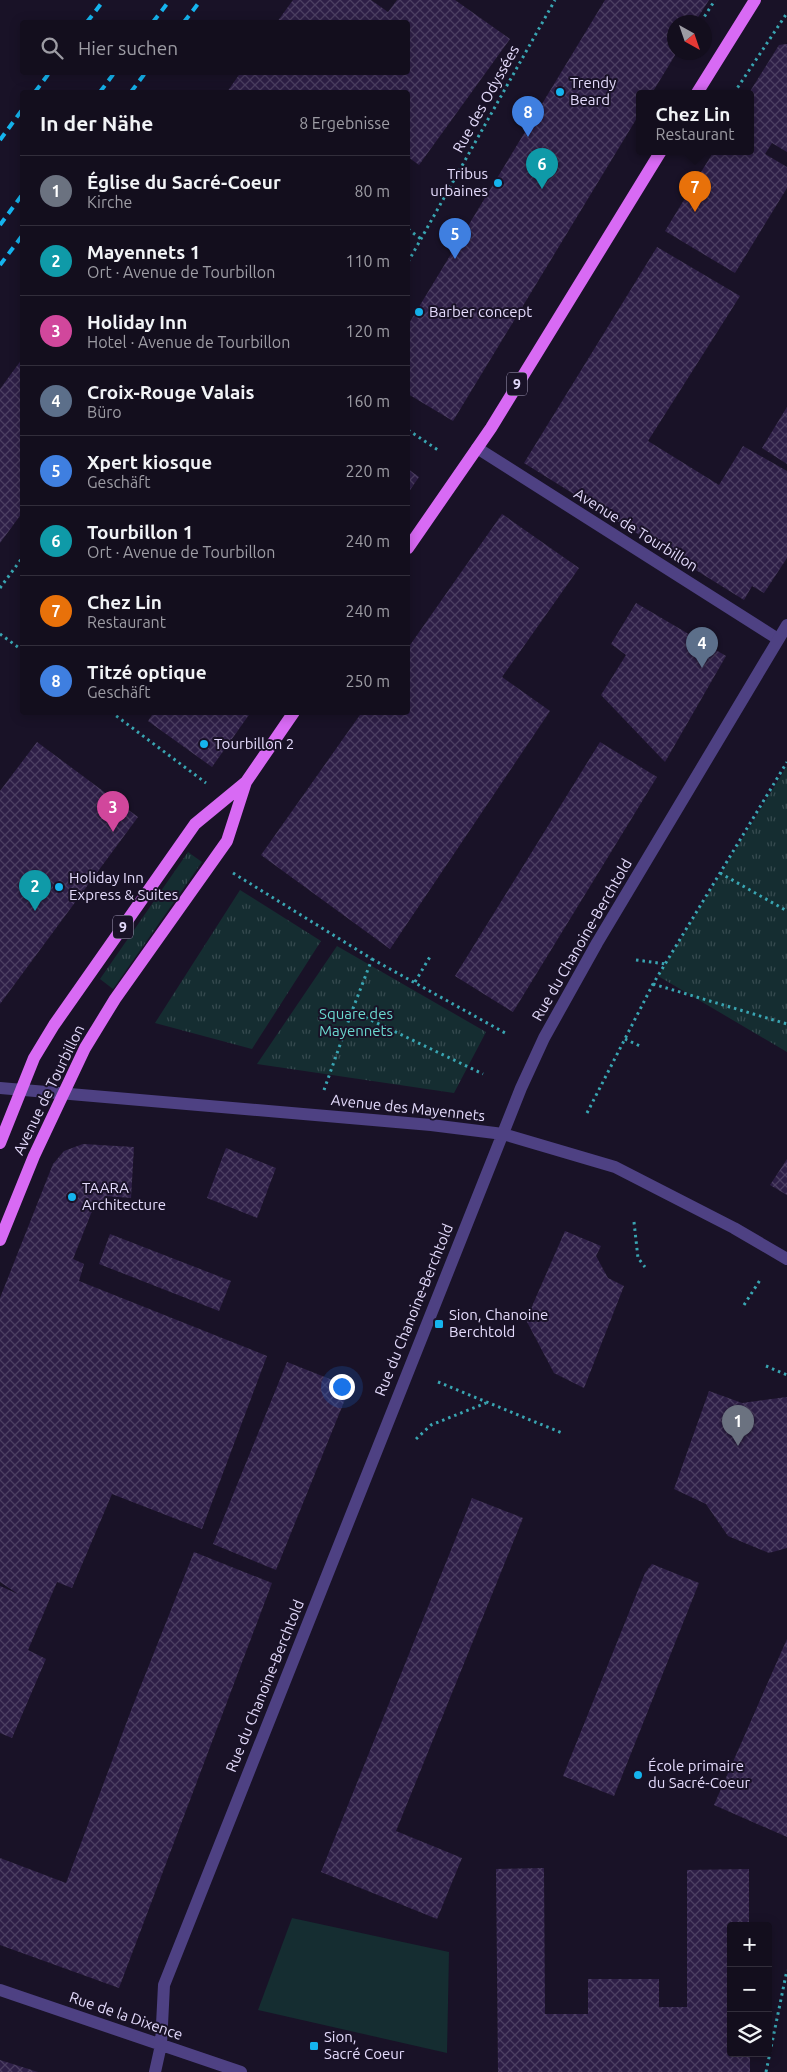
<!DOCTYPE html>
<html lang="de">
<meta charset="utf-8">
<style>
body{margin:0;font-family:Ubuntu,sans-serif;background:#201c2a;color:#f1f3f6}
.controls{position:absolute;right:15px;bottom:15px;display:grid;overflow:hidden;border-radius:5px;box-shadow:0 2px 12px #0003}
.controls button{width:45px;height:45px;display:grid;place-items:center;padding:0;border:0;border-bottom:1px solid #322e3b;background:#130e1d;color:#f1f3f6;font:25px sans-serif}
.compass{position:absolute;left:667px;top:15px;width:45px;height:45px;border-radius:50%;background:#130e1d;box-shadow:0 2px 12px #0003;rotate:140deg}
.you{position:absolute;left:341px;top:1386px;width:18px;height:18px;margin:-12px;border:4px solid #fff;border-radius:50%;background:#1a73e8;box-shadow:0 0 0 8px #1a73e833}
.badge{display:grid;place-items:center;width:32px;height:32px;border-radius:50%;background:#8c9099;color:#fff;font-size:16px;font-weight:700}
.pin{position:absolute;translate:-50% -41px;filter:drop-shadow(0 1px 2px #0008)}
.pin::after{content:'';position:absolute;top:26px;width:18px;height:15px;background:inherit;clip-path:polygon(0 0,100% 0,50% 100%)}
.popup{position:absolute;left:636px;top:90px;width:118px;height:65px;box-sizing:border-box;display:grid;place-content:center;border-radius:5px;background:#130e1d;filter:drop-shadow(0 1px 4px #0005);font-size:16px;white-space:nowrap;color:#9d9ca4}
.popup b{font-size:19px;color:#f1f3f6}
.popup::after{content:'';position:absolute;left:50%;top:100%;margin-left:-10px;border:10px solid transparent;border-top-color:#130e1d}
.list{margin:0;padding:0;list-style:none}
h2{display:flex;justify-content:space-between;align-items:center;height:65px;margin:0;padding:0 20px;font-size:21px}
h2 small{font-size:16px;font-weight:400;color:#9d9ca4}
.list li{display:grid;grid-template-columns:32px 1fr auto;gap:15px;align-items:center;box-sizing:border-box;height:70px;padding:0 20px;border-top:1px solid #322e3b}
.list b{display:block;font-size:19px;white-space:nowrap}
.list p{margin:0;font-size:16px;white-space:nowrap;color:#9d9ca4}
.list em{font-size:16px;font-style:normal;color:#9d9ca4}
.icon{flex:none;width:28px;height:28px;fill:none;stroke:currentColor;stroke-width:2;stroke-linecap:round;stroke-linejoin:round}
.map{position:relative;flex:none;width:787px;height:2072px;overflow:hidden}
.search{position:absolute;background:#130e1d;box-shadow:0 2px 12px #0003;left:20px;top:20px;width:390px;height:55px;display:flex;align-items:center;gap:12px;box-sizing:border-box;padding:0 18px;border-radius:5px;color:#9d9ca4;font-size:19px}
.panel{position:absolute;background:#130e1d;box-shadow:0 2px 12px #0003;left:20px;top:90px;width:390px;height:625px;border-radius:5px}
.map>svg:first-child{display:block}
.grass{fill:url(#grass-tufts)}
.garden{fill:#152d31}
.building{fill:url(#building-cross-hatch)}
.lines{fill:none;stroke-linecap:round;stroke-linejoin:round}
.path{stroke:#39a5b2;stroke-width:3;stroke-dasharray:2.5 4;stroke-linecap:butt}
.lane{stroke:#4e4183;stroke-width:12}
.street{stroke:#4e4183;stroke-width:12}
.primary{stroke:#d86af4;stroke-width:12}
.rail{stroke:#15b4ee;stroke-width:4;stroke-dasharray:8 6;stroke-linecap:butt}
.poi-dot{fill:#15b4ee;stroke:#191227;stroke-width:2}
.labels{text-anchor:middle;stroke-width:4;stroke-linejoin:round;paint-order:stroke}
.shield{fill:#191227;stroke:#a79fbc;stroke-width:1}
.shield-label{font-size:14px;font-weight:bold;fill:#e4dbfc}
.poi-label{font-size:15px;fill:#e4dbfc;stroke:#191227;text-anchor:start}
.street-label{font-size:15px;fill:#e4dbfc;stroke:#191227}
.park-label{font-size:15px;fill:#6bd8cf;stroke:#191227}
</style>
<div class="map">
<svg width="787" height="2072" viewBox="0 0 787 2072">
<defs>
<pattern id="grass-tufts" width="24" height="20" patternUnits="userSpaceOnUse" patternTransform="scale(1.25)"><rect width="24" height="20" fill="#152d31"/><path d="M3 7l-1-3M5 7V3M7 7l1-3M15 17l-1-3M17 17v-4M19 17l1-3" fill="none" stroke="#374b50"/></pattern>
<pattern id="building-cross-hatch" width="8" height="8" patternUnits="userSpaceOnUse" patternTransform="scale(1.25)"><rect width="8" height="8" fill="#2e1f47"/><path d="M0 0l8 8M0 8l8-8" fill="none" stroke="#4c3f62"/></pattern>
</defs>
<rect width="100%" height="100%" fill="#191227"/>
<path class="grass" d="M 787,766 L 787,1052 L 658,976 Z
M 188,852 L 202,862 L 113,989 L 100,979 Z
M 240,890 L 321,941 L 252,1049 L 155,1023 Z
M 337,946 L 486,1032 L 454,1093 L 257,1064 Z"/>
<path class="garden" d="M 292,1918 L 449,1952 L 447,2053 L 258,2010 Z"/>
<path class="building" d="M 293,0 L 371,0 L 388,12 L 397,0 L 455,0 L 510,39 L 419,165 L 408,157 L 408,92 L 227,92 L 241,72 L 408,72 L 408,22 L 277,22 Z
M 605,0 L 709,0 L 695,22 L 674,22 L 674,52 L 677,52 L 652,93 L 640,93 L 640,113 L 453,421 L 408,394 L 408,325 Z
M 787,44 L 787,152 L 772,143 L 765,154 L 787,167 L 787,188 L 735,273 L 665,231 L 714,151 L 750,151 L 749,93 L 779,45 Z
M 657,247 L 740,296 L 648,441 L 719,485 L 743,446 L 787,471 L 787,558 L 764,593 L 752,586 L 744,600 L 524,463 Z
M 22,359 L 22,513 L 0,543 L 0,389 Z
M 787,407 L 787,464 L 762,448 Z
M 408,469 L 419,477 L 408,493 Z
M 502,514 L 579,568 L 502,677 L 550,711 L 390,949 L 261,855 L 362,712 L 408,712 L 408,648 Z
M 636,603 L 726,656 L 665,762 L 601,695 L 626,655 L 611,644 Z
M 154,712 L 251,712 L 212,767 L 148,721 Z
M 37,742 L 138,817 L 0,1004 L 0,791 Z
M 600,742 L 657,777 L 513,1012 L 455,976 Z
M 83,1144 L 134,1147 L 131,1198 L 105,1196 L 102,1203 L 94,1206 L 73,1259 L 84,1264 L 79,1281 L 267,1356 L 202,1529 L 112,1494 L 72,1588 L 57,1582 L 28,1650 L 46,1659 L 12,1738 L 0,1733 L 0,1586 L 18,1594 L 0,1582 L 0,1298 L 53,1164 L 64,1151 Z
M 226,1148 L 276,1168 L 257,1218 L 207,1198 Z
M 787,1159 L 787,1195 L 770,1185 Z
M 565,1231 L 601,1246 L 596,1256 L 608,1278 L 624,1286 L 584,1388 L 554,1373 L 526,1320 Z
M 110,1234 L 231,1281 L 219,1311 L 99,1264 Z
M 287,1362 L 350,1387 L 276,1570 L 213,1544 Z
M 709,1391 L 742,1403 L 787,1397 L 787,1548 L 769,1553 L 728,1536 L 706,1504 L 674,1489 Z
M 472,1498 L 523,1518 L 396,1831 L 462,1858 L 437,1919 L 321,1872 Z
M 194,1552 L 272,1583 L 119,1988 L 0,1945 L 0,1858 L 66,1883 L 132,1708 Z
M 652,1564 L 699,1583 L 614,1796 L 563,1776 L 645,1573 Z
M 787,1639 L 787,1837 L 714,1805 Z
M 544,1868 L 545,2014 L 588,2014 L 588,1979 L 659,1979 L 659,2007 L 687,2007 L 687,1870 L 749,1869 L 749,1926 L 731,1926 L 731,2053 L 750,2053 L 750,2072 L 498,2072 L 496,1869 Z
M 0,2060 L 38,2072 L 0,2072 Z"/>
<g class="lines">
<path class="path" d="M 701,22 L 715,0
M 734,93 L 787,13
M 408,229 L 421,239
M 408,262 L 555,0
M 408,430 L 438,450
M 0,588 L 22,558
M 0,634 L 22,650
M 111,712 L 206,783
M 233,873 L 372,959 L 352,1011 L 483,1074
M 720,873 L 787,911
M 372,959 L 507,1034
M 636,960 L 666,964
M 415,982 L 431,955
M 653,984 L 787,1024
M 625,1039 L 640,1046
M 324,1090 L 352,1011
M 587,1113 L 653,984 L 787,762
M 634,1222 L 638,1258 L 645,1267
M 744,1305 L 760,1280
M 766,1366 L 787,1375
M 438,1382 L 562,1433
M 416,1439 L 431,1425 L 486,1403
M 766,2072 L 787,1970"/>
<path class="lane" d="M 477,448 L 778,639"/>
<path class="street" d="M 0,1088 L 431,1125 L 503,1134 L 615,1167 L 734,1228 L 787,1259
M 0,1990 L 241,2072
M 155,2072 L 161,2045 L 164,1985 L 521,1088 L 544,1038 L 597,943 L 787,625"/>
<path class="primary" d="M 697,93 L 755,0
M 408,548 L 491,428 L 661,151
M 0,1143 L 34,1058 L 54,1025 L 195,824 L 246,782 L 294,712
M 0,1240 L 34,1156 L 85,1048 L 115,999 L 227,841 L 246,782"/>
<path class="rail" d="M 87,22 L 104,0
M 153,22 L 170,0
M 184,22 L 201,0
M 35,92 L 50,72
M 100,92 L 115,72
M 131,92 L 146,72
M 0,140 L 22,110
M 0,225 L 22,195
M 0,265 L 22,236"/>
</g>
<g class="poi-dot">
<circle cx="560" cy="92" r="5"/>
<circle cx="498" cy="183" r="5"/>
<circle cx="419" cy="312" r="5"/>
<circle cx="204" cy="744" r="5"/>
<circle cx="59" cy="887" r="5"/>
<circle cx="72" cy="1197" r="5"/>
<rect x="434" y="1319" width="10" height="10" rx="2.5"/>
<circle cx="638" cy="1775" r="5"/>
<rect x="309" y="2041" width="10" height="10" rx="2.5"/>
</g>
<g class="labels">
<g class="shield">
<rect x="507" y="372.5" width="20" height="23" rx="4"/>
<rect x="113" y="915.5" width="20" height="23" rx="4"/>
</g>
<g class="shield-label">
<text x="517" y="389">9</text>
<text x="123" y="932">9</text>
</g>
<g class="poi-label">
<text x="570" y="88">Trendy<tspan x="570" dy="17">Beard</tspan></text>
<text x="488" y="179" text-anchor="end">Tribus<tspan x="488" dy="17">urbaines</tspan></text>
<text x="429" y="317">Barber concept</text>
<text x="214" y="749">Tourbillon 2</text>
<text x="69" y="883">Holiday Inn<tspan x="69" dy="17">Express &amp; Suites</tspan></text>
<text x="82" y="1193">TAARA<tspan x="82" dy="17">Architecture</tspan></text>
<text x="449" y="1320">Sion, Chanoine<tspan x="449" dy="17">Berchtold</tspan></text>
<text x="648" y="1771">École primaire<tspan x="648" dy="17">du Sacré-Coeur</tspan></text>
<text x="324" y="2042">Sion,<tspan x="324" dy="17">Sacré Coeur</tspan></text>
</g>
<g class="street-label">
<text transform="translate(486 99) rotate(-61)" y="5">Rue des Odyssées</text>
<text transform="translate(636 530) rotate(32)" y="5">Avenue de Tourbillon</text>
<text transform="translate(582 940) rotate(-60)" y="5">Rue du Chanoine-Berchtold</text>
<text transform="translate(49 1090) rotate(-64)" y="5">Avenue de Tourbillon</text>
<text transform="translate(408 1108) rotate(6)" y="5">Avenue des Mayennets</text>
<text transform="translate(414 1310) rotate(-68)" y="5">Rue du Chanoine-Berchtold</text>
<text transform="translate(265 1686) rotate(-68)" y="5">Rue du Chanoine-Berchtold</text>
<text transform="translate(126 2016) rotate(19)" y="5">Rue de la Dixence</text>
</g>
<g class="park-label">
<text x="356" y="1019">Square des<tspan x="356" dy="17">Mayennets</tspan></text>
</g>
</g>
</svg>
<div class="controls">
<button>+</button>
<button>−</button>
<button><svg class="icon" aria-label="layers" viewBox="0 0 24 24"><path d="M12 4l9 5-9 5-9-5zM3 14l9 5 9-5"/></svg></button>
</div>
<svg class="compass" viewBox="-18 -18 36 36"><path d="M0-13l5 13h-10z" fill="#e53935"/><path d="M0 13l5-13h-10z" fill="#9d9ca4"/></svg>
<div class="you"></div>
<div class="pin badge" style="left:738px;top:1446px;background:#6b7280">1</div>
<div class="pin badge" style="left:35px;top:911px;background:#0f9aa8">2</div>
<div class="pin badge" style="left:113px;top:832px;background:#d1479c">3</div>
<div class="pin badge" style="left:702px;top:668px;background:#5c6f8a">4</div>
<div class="pin badge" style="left:455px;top:259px;background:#3f7fe0">5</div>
<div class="pin badge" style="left:542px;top:189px;background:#0f9aa8">6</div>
<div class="pin badge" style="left:695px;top:212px;background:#e8710a">7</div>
<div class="popup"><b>Chez Lin</b>Restaurant</div>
<div class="pin badge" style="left:528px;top:137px;background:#3f7fe0">8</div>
<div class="search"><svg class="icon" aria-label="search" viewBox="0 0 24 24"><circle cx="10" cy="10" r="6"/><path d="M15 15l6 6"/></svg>Hier suchen</div>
<section class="panel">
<h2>In der Nähe<small>8 Ergebnisse</small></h2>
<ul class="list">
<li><span class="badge" style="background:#6b7280">1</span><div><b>Église du Sacré-Coeur</b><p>Kirche</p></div><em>80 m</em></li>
<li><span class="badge" style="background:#0f9aa8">2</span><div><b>Mayennets 1</b><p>Ort · Avenue de Tourbillon</p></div><em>110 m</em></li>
<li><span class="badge" style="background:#d1479c">3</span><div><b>Holiday Inn</b><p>Hotel · Avenue de Tourbillon</p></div><em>120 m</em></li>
<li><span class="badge" style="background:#5c6f8a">4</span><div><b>Croix-Rouge Valais</b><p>Büro</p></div><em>160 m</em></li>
<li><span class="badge" style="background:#3f7fe0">5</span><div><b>Xpert kiosque</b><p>Geschäft</p></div><em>220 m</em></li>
<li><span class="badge" style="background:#0f9aa8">6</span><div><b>Tourbillon 1</b><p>Ort · Avenue de Tourbillon</p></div><em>240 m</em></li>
<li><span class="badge" style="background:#e8710a">7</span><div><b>Chez Lin</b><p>Restaurant</p></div><em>240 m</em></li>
<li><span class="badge" style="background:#3f7fe0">8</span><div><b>Titzé optique</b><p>Geschäft</p></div><em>250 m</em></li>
</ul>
</section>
</div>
